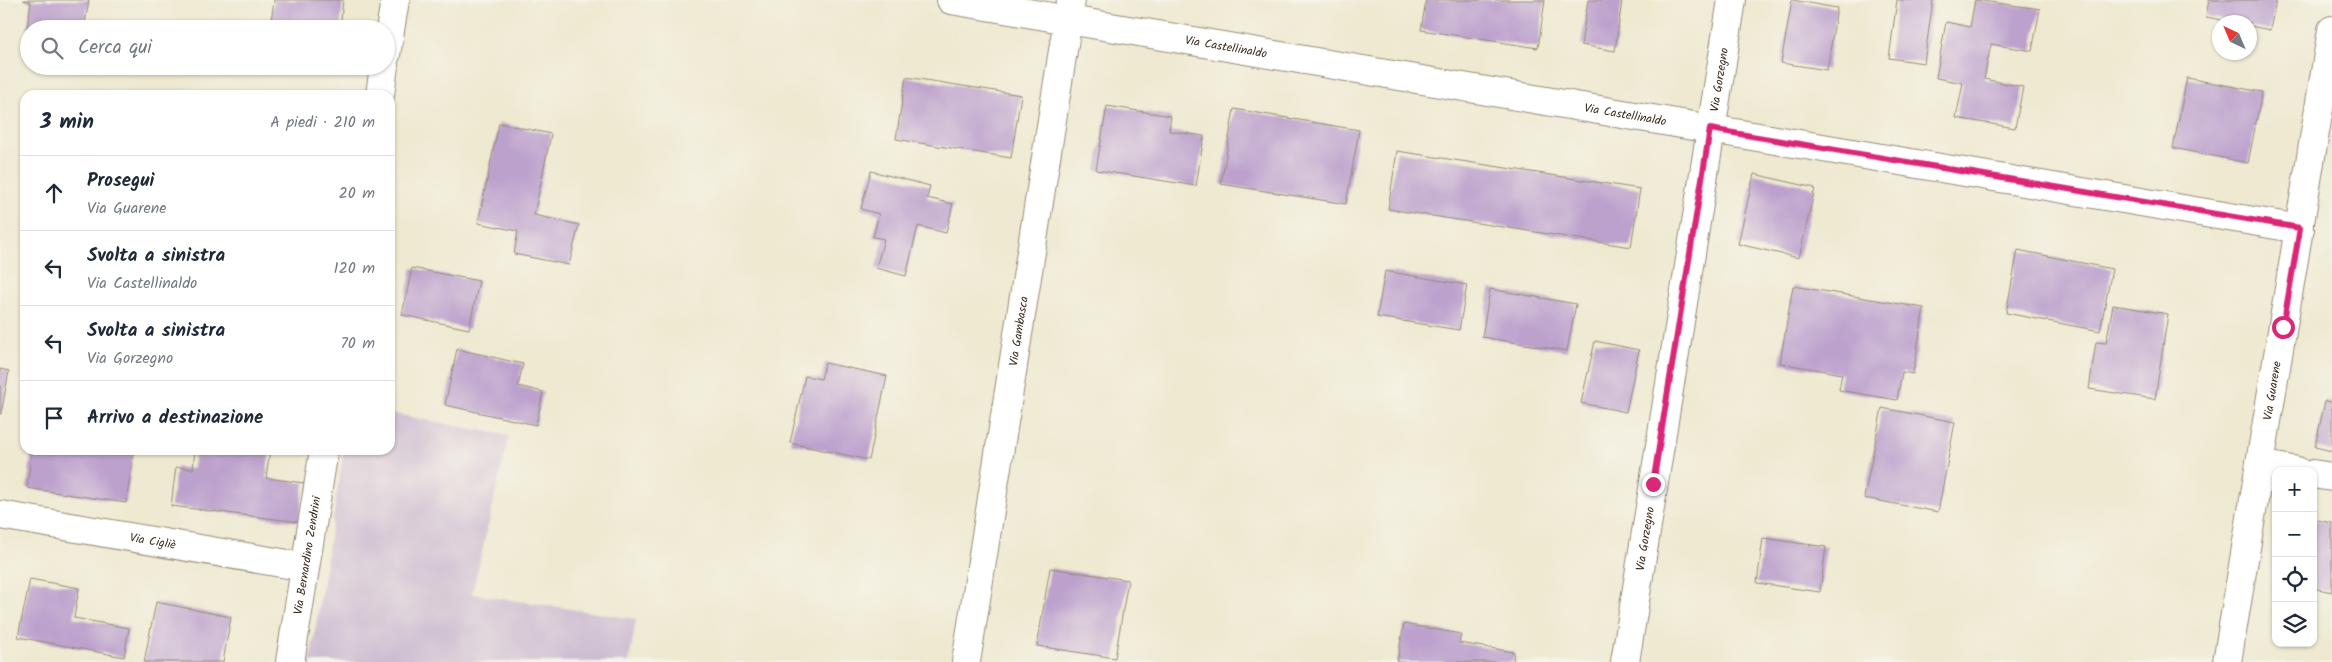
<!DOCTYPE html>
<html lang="it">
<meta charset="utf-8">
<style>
body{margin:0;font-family:Kalam,sans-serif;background:#f6f6f7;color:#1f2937}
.controls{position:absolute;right:15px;bottom:15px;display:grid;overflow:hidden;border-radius:10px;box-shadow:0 1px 4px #0004}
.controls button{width:45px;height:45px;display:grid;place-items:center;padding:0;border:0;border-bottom:1px solid #e0e1e3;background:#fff;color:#1f2937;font:25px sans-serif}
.compass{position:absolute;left:2212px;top:15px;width:45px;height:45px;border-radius:50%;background:#fff;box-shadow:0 1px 4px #0004;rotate:316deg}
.stop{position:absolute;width:15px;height:15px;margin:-11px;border:4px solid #db2777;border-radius:50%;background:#fff}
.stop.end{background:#db2777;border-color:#fff;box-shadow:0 1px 5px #0008}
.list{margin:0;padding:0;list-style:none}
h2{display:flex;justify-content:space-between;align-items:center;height:65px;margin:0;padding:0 20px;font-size:21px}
h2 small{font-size:16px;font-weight:400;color:#747a83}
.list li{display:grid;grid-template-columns:32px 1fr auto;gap:15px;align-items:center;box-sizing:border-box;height:75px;padding:0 20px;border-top:1px solid #e0e1e3}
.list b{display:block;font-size:19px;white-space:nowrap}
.list p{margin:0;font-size:16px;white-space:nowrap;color:#747a83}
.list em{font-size:16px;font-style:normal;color:#747a83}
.icon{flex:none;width:28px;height:28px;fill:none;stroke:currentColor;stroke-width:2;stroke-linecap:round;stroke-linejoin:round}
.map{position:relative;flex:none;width:2332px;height:662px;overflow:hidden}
.search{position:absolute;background:#fff;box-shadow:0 1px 4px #0004;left:20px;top:20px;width:375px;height:55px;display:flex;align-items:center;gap:12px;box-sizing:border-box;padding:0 18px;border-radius:28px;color:#747a83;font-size:19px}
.panel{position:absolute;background:#fff;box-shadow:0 1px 4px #0004;left:20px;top:90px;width:375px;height:365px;border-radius:15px}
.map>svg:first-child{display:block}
.industrial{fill:#cebed2}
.building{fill:#bca1cd}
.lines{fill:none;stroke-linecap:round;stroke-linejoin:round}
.street-casing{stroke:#948a77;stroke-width:30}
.street{stroke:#fff;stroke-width:28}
.route{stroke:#db2777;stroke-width:6}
.labels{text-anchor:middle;stroke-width:5;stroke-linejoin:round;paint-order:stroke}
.street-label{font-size:12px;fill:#3b2a1e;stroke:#f7f3e8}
</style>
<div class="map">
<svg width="2332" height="662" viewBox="0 0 2332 662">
<rect width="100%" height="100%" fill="#f7f3e8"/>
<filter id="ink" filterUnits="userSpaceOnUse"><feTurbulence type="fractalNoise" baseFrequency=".02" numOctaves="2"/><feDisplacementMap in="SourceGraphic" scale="10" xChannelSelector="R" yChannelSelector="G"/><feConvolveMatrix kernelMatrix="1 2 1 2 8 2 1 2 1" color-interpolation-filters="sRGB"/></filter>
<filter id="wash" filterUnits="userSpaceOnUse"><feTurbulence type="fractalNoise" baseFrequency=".0096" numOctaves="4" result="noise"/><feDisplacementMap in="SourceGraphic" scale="20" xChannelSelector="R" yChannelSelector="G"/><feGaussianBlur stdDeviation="1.12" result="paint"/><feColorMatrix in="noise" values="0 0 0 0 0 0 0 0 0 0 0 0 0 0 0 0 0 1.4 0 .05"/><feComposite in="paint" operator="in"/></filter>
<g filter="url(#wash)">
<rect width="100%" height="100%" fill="#eee9d0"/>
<path class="industrial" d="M 390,413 L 509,436 L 472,594 L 636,619 L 629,662 L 310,662 L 344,450 L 390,450 Z"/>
<g id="blocks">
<path class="building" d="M 23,0 L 89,0 L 84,29 L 27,29 L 31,2 Z
M 274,0 L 343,0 L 340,29 L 270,29 Z
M 1426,0 L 1545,0 L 1538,48 L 1421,30 Z
M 1588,0 L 1622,0 L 1615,51 L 1581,45 Z
M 1792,0 L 1837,8 L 1827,70 L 1781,63 Z
M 1897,0 L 1933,0 L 1924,63 L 1889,58 Z
M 1975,0 L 2040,9 L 2032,51 L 1991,44 L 1984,79 L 2023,87 L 2015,128 L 1956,118 L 1963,83 L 1936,78 L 1946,22 L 1970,27 Z
M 2209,0 L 2276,0 L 2270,30 L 2250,26 L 2250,22 L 2233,22 L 2206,17 Z
M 906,77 L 1021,95 L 1011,158 L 896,139 Z
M 2187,78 L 2262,92 L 2248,163 L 2173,148 Z
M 1107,106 L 1171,116 L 1169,131 L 1204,136 L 1196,186 L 1096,170 Z
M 1234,109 L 1359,130 L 1346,204 L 1221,184 Z
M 499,123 L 551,134 L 534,215 L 579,225 L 569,265 L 514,254 L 518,231 L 478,223 Z
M 1397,151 L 1640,189 L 1631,247 L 1388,209 Z
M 871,171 L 930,186 L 927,198 L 953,204 L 946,233 L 918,226 L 906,276 L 876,268 L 884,239 L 873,237 L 879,214 L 861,209 Z
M 1754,174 L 1815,188 L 1799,258 L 1738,244 Z
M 2018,250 L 2112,269 L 2100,331 L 2006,313 Z
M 412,268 L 479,281 L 469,329 L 402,315 Z
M 1385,271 L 1467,285 L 1459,330 L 1377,317 Z
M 1793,286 L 1924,308 L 1913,374 L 1902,372 L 1897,400 L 1839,390 L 1842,374 L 1780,363 Z
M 1490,289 L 1576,304 L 1567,351 L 1482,337 Z
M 2113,305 L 2168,314 L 2155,399 L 2089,389 L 2096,342 L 2106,343 Z
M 1595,341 L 1639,350 L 1626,412 L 1581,403 Z
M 457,349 L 523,364 L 518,386 L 543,392 L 536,425 L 445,405 Z
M 825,363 L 887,376 L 869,460 L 790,443 L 805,376 L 821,379 Z
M 0,369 L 9,371 L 1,414 L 0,414 Z
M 2325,401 L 2332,402 L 2332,451 L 2315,447 Z
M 1882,408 L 1955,422 L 1938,512 L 1864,498 Z
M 32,450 L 134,450 L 126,503 L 27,488 Z
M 195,450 L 270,450 L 266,478 L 304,483 L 299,522 L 171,506 L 176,467 L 193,469 Z
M 2313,519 L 2332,523 L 2332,592 L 2313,588 Z
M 1763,538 L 1826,547 L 1820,592 L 1757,583 Z
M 1050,568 L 1128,580 L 1115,658 L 1037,646 Z
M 30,579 L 79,588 L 74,618 L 129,628 L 124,657 L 18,637 Z
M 156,602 L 231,617 L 223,662 L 144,662 Z
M 1404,624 L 1461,634 L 1459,643 L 1514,652 L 1513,662 L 1397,662 Z"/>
</g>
</g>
<g filter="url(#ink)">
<use href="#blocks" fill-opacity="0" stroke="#948a77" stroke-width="1"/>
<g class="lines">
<g class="street-casing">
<g id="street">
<path id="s1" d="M 951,0 L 2300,229"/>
<path d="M 386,55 L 395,0"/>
<path d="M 380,95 L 384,66"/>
<path d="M 2260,464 L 2297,471"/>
<path d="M 2313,474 L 2332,477"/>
<path id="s2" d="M 0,515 L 305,567"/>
<path id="s3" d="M 290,662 L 324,450"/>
<path id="s4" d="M 966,662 L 1071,0"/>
<path id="s5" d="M 1625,662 L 1732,0"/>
<path id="s6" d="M 2227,662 L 2332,30"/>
</g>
</g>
<use href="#street" class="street"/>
</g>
</g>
<g class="lines" filter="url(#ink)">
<path class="route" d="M 1653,484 L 1710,129 L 2300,228 L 2283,327"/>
</g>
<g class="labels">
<g class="street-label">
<text dy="4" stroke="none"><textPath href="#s1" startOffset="279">Via Castellinaldo</textPath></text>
<text dy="4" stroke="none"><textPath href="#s5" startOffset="590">Via Gorzegno</textPath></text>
<text dy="4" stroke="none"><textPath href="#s1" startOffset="684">Via Castellinaldo</textPath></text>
<text dy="4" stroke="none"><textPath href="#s4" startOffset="335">Via Gambasca</textPath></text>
<text dy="4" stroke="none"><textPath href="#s6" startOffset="275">Via Guarene</textPath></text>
<text dy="4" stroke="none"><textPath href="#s5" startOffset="125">Via Gorzegno</textPath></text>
<text dy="4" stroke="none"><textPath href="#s2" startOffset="155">Via Cigliè</textPath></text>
<text dy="4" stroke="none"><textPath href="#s3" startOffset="108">Via Bernardino Zendrini</textPath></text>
</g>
</g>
</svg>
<div class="controls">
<button>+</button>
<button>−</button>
<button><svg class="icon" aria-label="locate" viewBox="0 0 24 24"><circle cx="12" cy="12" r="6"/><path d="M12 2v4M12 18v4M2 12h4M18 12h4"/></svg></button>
<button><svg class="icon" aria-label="layers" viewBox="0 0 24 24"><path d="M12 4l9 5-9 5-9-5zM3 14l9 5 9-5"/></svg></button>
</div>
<svg class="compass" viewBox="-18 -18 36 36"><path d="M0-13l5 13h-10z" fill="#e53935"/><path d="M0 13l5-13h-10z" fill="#747a83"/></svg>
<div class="stop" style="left:2283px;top:327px"></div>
<div class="stop end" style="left:1653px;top:484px"></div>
<div class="search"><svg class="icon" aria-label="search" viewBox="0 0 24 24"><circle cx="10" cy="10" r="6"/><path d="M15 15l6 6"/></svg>Cerca qui</div>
<section class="panel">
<h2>3 min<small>A piedi · 210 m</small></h2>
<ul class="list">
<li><svg class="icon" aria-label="ahead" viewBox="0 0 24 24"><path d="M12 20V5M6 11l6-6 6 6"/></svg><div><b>Prosegui</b><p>Via Guarene</p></div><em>20 m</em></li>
<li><svg class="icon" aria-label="left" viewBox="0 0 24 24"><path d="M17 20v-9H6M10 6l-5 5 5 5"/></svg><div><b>Svolta a sinistra</b><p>Via Castellinaldo</p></div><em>120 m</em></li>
<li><svg class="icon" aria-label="left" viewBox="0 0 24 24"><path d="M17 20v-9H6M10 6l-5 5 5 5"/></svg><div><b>Svolta a sinistra</b><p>Via Gorzegno</p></div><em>70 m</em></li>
<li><svg class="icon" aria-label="arrive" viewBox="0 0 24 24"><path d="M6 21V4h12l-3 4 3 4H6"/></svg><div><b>Arrivo a destinazione</b></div></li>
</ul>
</section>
</div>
